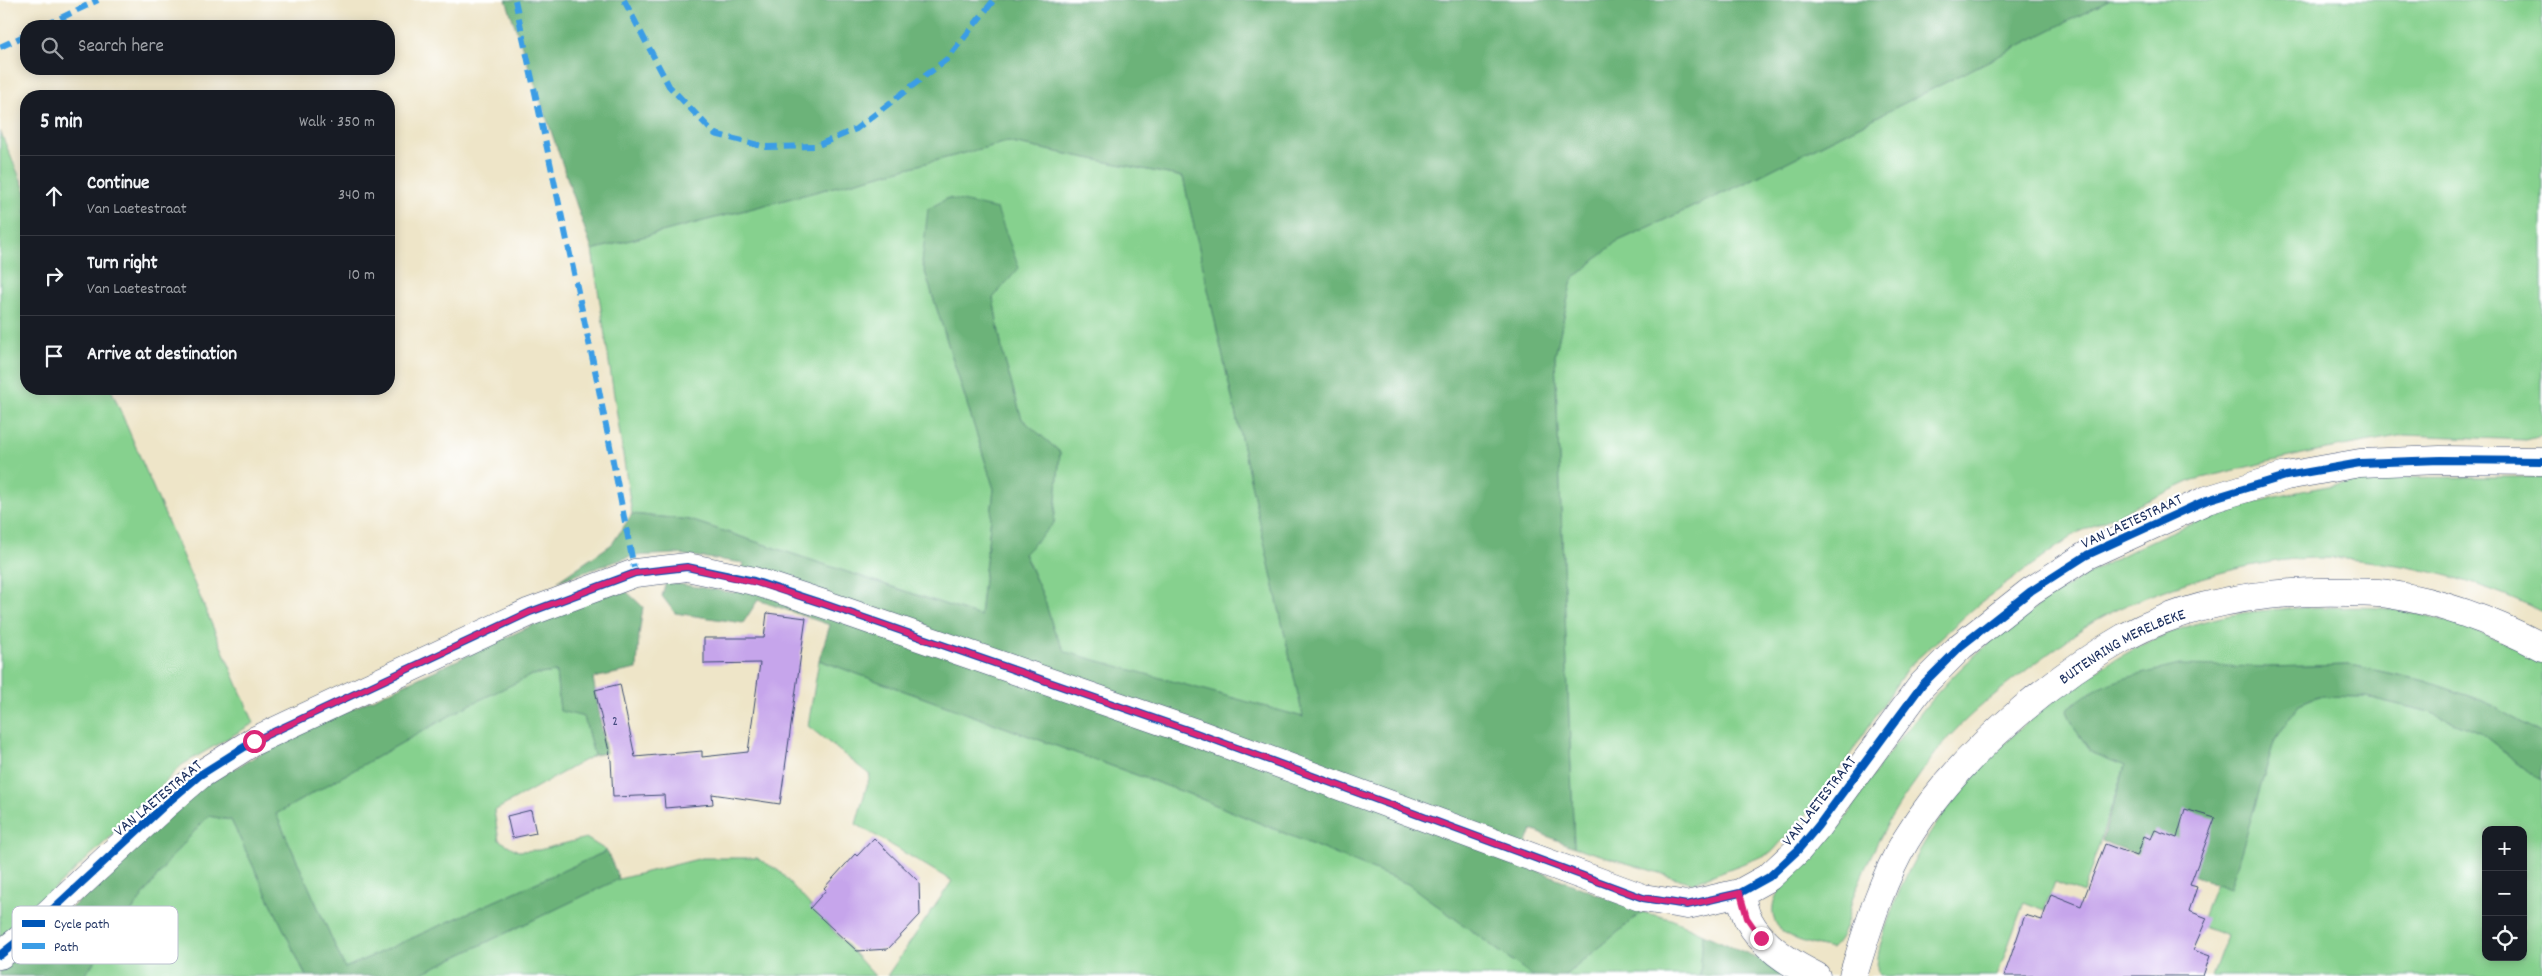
<!DOCTYPE html>
<meta charset="utf-8">
<style>
body{margin:0;font-family:Dekko,sans-serif;background:#242831;color:#f1f3f6}
.controls{position:absolute;right:15px;bottom:15px;display:grid;overflow:hidden;border-radius:10px;box-shadow:0 2px 12px #0003}
.controls button{width:45px;height:45px;display:grid;place-items:center;padding:0;border:0;border-bottom:1px solid #363941;background:#171b24;color:#f1f3f6;font:25px sans-serif}
.stop{position:absolute;width:15px;height:15px;margin:-11px;border:4px solid #db2777;border-radius:50%;background:#fff}
.stop.end{background:#db2777;border-color:#fff;box-shadow:0 1px 5px #0008}
.list{margin:0;padding:0;list-style:none}
h2{display:flex;justify-content:space-between;align-items:center;height:65px;margin:0;padding:0 20px;font-size:21px}
h2 small{font-size:16px;font-weight:400;color:#9ea1a6}
.list li{display:grid;grid-template-columns:32px 1fr auto;gap:15px;align-items:center;box-sizing:border-box;height:80px;padding:0 20px;border-top:1px solid #363941}
.list b{display:block;font-size:19px;white-space:nowrap}
.list p{margin:0;font-size:16px;white-space:nowrap;color:#9ea1a6}
.list em{font-size:16px;font-style:normal;color:#9ea1a6}
.icon{flex:none;width:28px;height:28px;fill:none;stroke:currentColor;stroke-width:2;stroke-linecap:round;stroke-linejoin:round}
.map{position:relative;flex:none;width:2542px;height:976px;overflow:hidden}
.search{position:absolute;background:#171b24;box-shadow:0 2px 12px #0003;left:20px;top:20px;width:375px;height:55px;display:flex;align-items:center;gap:12px;box-sizing:border-box;padding:0 18px;border-radius:20px;color:#9ea1a6;font-size:19px}
.panel{position:absolute;background:#171b24;box-shadow:0 2px 12px #0003;left:20px;top:90px;width:375px;height:305px;border-radius:20px}
.map>svg:first-child{display:block}
.green{fill:#86d18e;stroke:#508076;fill-rule:evenodd}
.forest{fill:#6cb379;stroke:#44716c}
.building{fill:#c6a5eb}
.lines{fill:none;stroke-linecap:round;stroke-linejoin:round}
.minor-casing{stroke:#3b4a6e;stroke-width:29}
.trunk-casing{stroke:#3b4a6e;stroke-width:29}
.minor{stroke:#fff;stroke-width:28}
.trunk{stroke:#fff;stroke-width:28}
.quiet{stroke:#3b9de6;stroke-width:6;stroke-dasharray:12 6;stroke-linecap:butt}
.cycleway-casing{stroke:#fff;stroke-width:11}
.cycleway{stroke:#0057b8;stroke-width:8}
.route{stroke:#db2777;stroke-width:6}
.labels{text-anchor:middle;stroke-width:4.5;stroke-linejoin:round;paint-order:stroke}
.number-label{font-size:14px;fill:#464c81}
.street-label{font-size:16px;fill:#1b2f5e;stroke:#fff}
.key{fill:#fff;stroke:#bbc1cf;stroke-width:1}
.key-label{font-size:14px;fill:#1b2f5e}
</style>
<div class="map">
<svg width="2542" height="976" viewBox="0 0 2542 976">
<rect width="100%" height="100%" fill="#fff"/>
<filter id="ink" filterUnits="userSpaceOnUse"><feTurbulence type="fractalNoise" baseFrequency=".02" numOctaves="2"/><feDisplacementMap in="SourceGraphic" scale="10" xChannelSelector="R" yChannelSelector="G"/><feConvolveMatrix kernelMatrix="1 2 1 2 8 2 1 2 1" color-interpolation-filters="sRGB"/></filter>
<filter id="wash" filterUnits="userSpaceOnUse"><feTurbulence type="fractalNoise" baseFrequency=".0096" numOctaves="4" result="noise"/><feDisplacementMap in="SourceGraphic" scale="20" xChannelSelector="R" yChannelSelector="G"/><feGaussianBlur stdDeviation="1.12" result="paint"/><feColorMatrix in="noise" values="0 0 0 0 0 0 0 0 0 0 0 0 0 0 0 0 0 1.4 0 .05"/><feComposite in="paint" operator="in"/></filter>
<g filter="url(#wash)">
<rect width="100%" height="100%" fill="#eee5c8"/>
<path class="green" d="M 2110,0 L 2542,0 L 2542,436 L 2526,440 L 2404,435 L 2315,451 L 2193,480 L 2075,534 L 1981,602 L 1908,667 L 1824,794 L 1771,853 L 1692,883 L 1574,847 L 1555,356 L 1572,280 L 1616,242 L 1745,183 Z
M 0,131 L 26,192 L 26,389 L 111,389 L 254,723 L 182,765 L 117,831 L 0,939 Z
M 1007,142 L 1183,177 L 1303,717 L 1066,653 L 1054,631 L 1044,598 L 1024,553 L 1054,523 L 1060,452 L 1022,419 L 1003,355 L 993,298 L 922,262 L 994,489 L 980,616 L 690,520 L 632,514 L 592,250 Z
M 2473,477 L 2542,477 L 2542,612 C 2478,578 2389,558 2316,558 C 2253,558 2150,590 2096,620 C 2083,627 2071,637 2059,646 C 2022,673 1979,704 1948,738 C 1932,756 1919,777 1905,796 C 1885,825 1868,860 1855,892 C 1846,915 1850,931 1831,949 C 1808,943 1769,938 1773,906 C 1775,884 1820,848 1836,830 C 1853,810 1866,785 1881,763 C 1896,743 1913,723 1928,704 C 1985,634 2081,572 2162,536 C 2225,508 2295,489 2363,481 C 2399,476 2437,478 2473,477 Z
M 2320,607 C 2343,608 2367,606 2389,609 C 2442,616 2495,635 2542,660 L 2542,734 L 2483,701 L 2425,681 L 2351,665 L 2269,667 L 2075,702 L 2067,711 L 2075,729 L 2092,753 L 2125,765 L 2083,893 L 2055,882 L 2044,910 L 2024,902 L 1997,976 L 1879,976 C 1871,961 1891,913 1897,897 C 1943,781 2071,665 2189,626 C 2232,611 2276,609 2320,607 Z
M 819,660 L 1189,794 L 1408,884 L 1533,976 L 887,976 L 952,881 L 856,824 L 870,775 L 808,726 Z
M 556,672 L 560,710 L 584,717 L 594,755 L 494,811 L 499,840 L 518,851 L 539,850 L 586,838 L 607,851 L 345,968 L 276,814 L 467,706 L 531,675 Z
M 2319,696 L 2366,697 L 2426,711 L 2482,734 L 2542,781 L 2542,976 L 2212,976 L 2227,936 L 2200,926 L 2216,883 L 2230,888 L 2274,742 L 2299,704 ZM 2486,830 L 2523,830 L 2523,957 L 2486,957 Z
M 208,816 L 231,820 L 306,976 L 84,976 L 170,859 Z
M 702,858 L 757,858 L 779,871 L 875,976 L 416,976 L 619,879 Z
M 1642,912 L 1671,919 L 1703,934 L 1700,976 L 1565,976 Z"/>
<path class="forest" d="M 506,0 L 2110,0 L 1745,183 L 1616,242 L 1572,280 L 1555,356 L 1574,847 L 1532,830 L 1519,863 L 1642,912 L 1565,976 L 1533,976 L 1408,884 L 1189,794 L 819,660 L 830,625 L 758,600 L 743,623 L 675,613 L 662,596 L 666,582 L 735,593 L 744,563 L 677,554 L 632,556 L 558,581 L 612,544 L 632,514 L 690,520 L 980,616 L 994,489 L 922,262 L 928,209 L 948,198 L 997,209 L 1019,268 L 993,298 L 1003,355 L 1022,419 L 1060,452 L 1054,523 L 1024,554 L 1044,598 L 1054,631 L 1066,652 L 1303,717 L 1183,177 L 1007,142 L 592,250 Z
M 627,592 L 643,607 L 639,635 L 637,669 L 593,678 L 606,753 L 594,755 L 584,717 L 560,711 L 556,672 L 532,675 L 467,706 L 276,814 L 345,968 L 607,851 L 619,879 L 416,976 L 306,976 L 231,820 L 208,816 L 170,859 L 84,976 L 0,976 L 0,971 L 81,899 L 201,787 L 291,737 L 598,595 Z
M 2179,665 L 2269,667 L 2351,665 L 2425,681 L 2483,701 L 2542,734 L 2542,781 L 2482,734 L 2426,711 L 2366,697 L 2318,696 L 2299,704 L 2274,742 L 2230,889 L 2102,841 L 2125,766 L 2092,753 L 2075,729 L 2067,711 C 2095,680 2141,675 2179,665 Z
M 1703,934 L 1799,976 L 1700,976 Z"/>
<g id="blocks">
<path class="building" d="M 767,613 L 806,618 L 780,804 L 712,794 L 713,804 L 665,808 L 664,795 L 613,797 L 611,760 L 595,690 L 620,684 L 635,757 L 702,751 L 702,757 L 748,752 L 760,663 L 704,664 L 704,638 L 764,638 Z
M 2185,809 L 2215,818 L 2190,885 L 2197,887 L 2189,911 L 2207,918 L 2193,950 L 2210,956 L 2203,976 L 2004,976 L 2025,915 L 2042,920 L 2051,894 L 2081,906 L 2105,844 L 2137,856 L 2144,836 L 2151,839 L 2155,830 L 2177,838 Z
M 531,810 L 536,833 L 512,838 L 507,816 Z
M 874,838 L 919,882 L 920,915 L 888,949 L 857,951 L 810,908 L 826,890 L 824,888 L 855,854 L 857,856 Z"/>
</g>
</g>
<g filter="url(#ink)">
<use href="#blocks" fill-opacity="0" stroke="#3b4a6e" stroke-width="1"/>
<g class="lines">
<g class="minor-casing">
<path id="minor" d="M 1740,893 C 1743,901 1744,912 1748,919 C 1762,946 1789,963 1816,976
M 0,955 L 23,937 L 166,804 L 200,775 L 254,741 L 530,612 L 635,573 L 687,567 L 754,581 L 824,604 L 1196,733 L 1643,898 L 1687,905 L 1740,893 L 1769,877 L 1798,850 L 1818,826 L 1922,685 L 1961,646 L 2031,591 L 2087,555 L 2207,500 L 2286,476 L 2360,463 L 2440,460 L 2542,461"/>
</g>
<g class="trunk-casing">
<g id="trunk">
<path id="s1" d="M 1853,976 C 1867,931 1881,881 1906,840 C 1937,789 1978,747 2023,709 C 2055,682 2088,658 2125,637 C 2192,601 2272,590 2348,592 C 2361,593 2375,592 2388,594 C 2441,602 2495,622 2542,647"/>
</g>
</g>
<use href="#minor" class="minor"/>
<use href="#trunk" class="trunk"/>
<path class="quiet" d="M 515,0 L 596,375 L 635,573
M 624,0 L 669,86 L 715,134 L 766,147 L 816,146 L 856,129 L 947,59 L 994,0
M 44,26 L 98,0
M 0,47 L 26,35"/>
<g class="cycleway-casing">
<path id="cycleway" d="M 0,955 L 23,937 L 166,804 L 200,775 L 254,741 L 530,612 L 635,573 L 687,567 L 754,581 L 824,604 L 1196,733 L 1643,898 L 1687,905 L 1740,893 L 1769,877 L 1798,850 L 1818,826 L 1922,685 L 1961,646 L 2031,591 L 2087,555 L 2207,500 L 2286,476 L 2360,463 L 2440,460 L 2542,461"/>
</g>
<use href="#cycleway" class="cycleway"/>
</g>
</g>
<g class="lines" filter="url(#ink)">
<path class="route" d="M 254,741 L 530,612 L 635,573 L 687,567 L 754,582 L 824,604 L 1196,733 L 1643,898 L 1687,905 L 1740,893 L 1747,918 L 1761,938"/>
</g>
<g class="labels">
<g class="number-label">
<text x="615" y="725">2</text>
</g>
<g class="street-label">
<text transform="translate(2131 520) rotate(-25)" y="6">VAN LAETESTRAAT</text>
<text dy="6" stroke="none"><textPath href="#s1" startOffset="441">BUITENRING MERELBEKE</textPath></text>
<text transform="translate(157 797) rotate(-40)" y="6">VAN LAETESTRAAT</text>
<text transform="translate(1818 800) rotate(-52)" y="6">VAN LAETESTRAAT</text>
</g>
</g>
<rect x="12" y="906" width="166" height="58" rx="8" class="key"/>
<rect x="22" y="920" width="23" height="7" fill="#0057b8"/>
<rect x="22" y="943" width="23" height="6" fill="#3b9de6"/>
<g class="key-label">
<text x="54" y="928">Cycle path</text>
<text x="54" y="951">Path</text>
</g>
</svg>
<div class="controls">
<button>+</button>
<button>−</button>
<button><svg class="icon" aria-label="locate" viewBox="0 0 24 24"><circle cx="12" cy="12" r="6"/><path d="M12 2v4M12 18v4M2 12h4M18 12h4"/></svg></button>
</div>
<div class="stop" style="left:254px;top:741px"></div>
<div class="stop end" style="left:1761px;top:938px"></div>
<div class="search"><svg class="icon" aria-label="search" viewBox="0 0 24 24"><circle cx="10" cy="10" r="6"/><path d="M15 15l6 6"/></svg>Search here</div>
<section class="panel">
<h2>5 min<small>Walk · 350 m</small></h2>
<ul class="list">
<li><svg class="icon" aria-label="ahead" viewBox="0 0 24 24"><path d="M12 20V5M6 11l6-6 6 6"/></svg><div><b>Continue</b><p>Van Laetestraat</p></div><em>340 m</em></li>
<li><svg class="icon" aria-label="right" viewBox="0 0 24 24"><path d="M7 20v-9h11M14 6l5 5-5 5"/></svg><div><b>Turn right</b><p>Van Laetestraat</p></div><em>10 m</em></li>
<li><svg class="icon" aria-label="arrive" viewBox="0 0 24 24"><path d="M6 21V4h12l-3 4 3 4H6"/></svg><div><b>Arrive at destination</b></div></li>
</ul>
</section>
</div>
